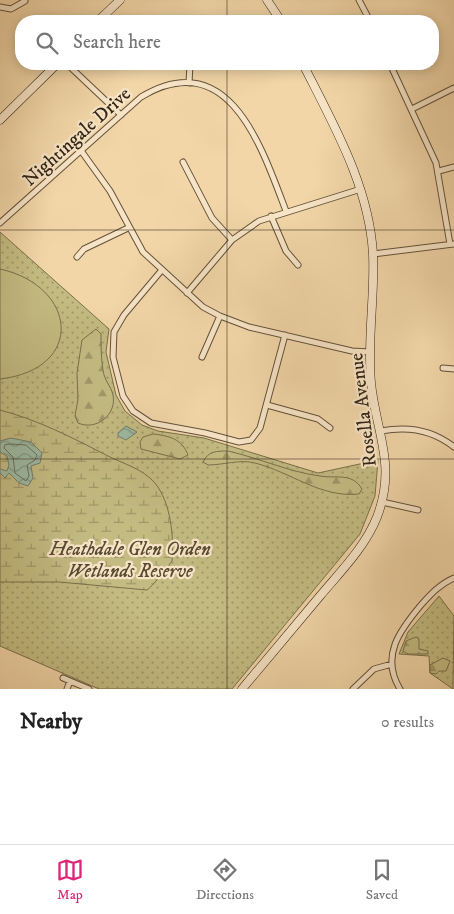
<!DOCTYPE html>
<style>
body{margin:0;font-family:"IM FELL DW Pica",serif;background:#f6f6f6;color:#222}
.list{margin:0;padding:0;list-style:none}
h2{display:flex;justify-content:space-between;align-items:center;height:65px;margin:0;padding:0 20px;font-size:21px}
h2 small{font-size:16px;font-weight:400;color:#767676}
.icon{flex:none;width:28px;height:28px;fill:none;stroke:currentColor;stroke-width:2;stroke-linecap:round;stroke-linejoin:round}
.map{position:relative;flex:none;width:454px;height:689px;overflow:hidden}
.search{position:absolute;background:#fff;box-shadow:0 2px 12px #0003;left:15px;right:15px;top:15px;height:55px;display:flex;align-items:center;gap:12px;box-sizing:border-box;padding:0 18px;border-radius:20px;color:#767676;font-size:19px}
.sheet{height:155px;background:#fff}
nav{display:flex;justify-content:space-around;align-items:center;box-sizing:border-box;height:70px;border-top:1px solid #e0e0e0;background:#fff;font-size:14px;color:#767676}
nav a{display:grid;justify-items:center;gap:2px}
nav .on{color:#db2777}
.map>svg:first-child{display:block}
.grass{fill:url(#grass-dots);stroke:#7a704c}
.forest{fill:url(#forest-firs);stroke:#7a704c}
.wetland{fill:url(#wetland-marsh);stroke:#7a704c}
.garden{fill:#c3bb82;stroke:#7a704c}
.water{fill:url(#water-waves);stroke:#727e6b}
.lines{fill:none;stroke-linecap:round;stroke-linejoin:round}
.shore{stroke:#67705c;stroke-width:1}
.street-casing{stroke:#62513a;stroke-width:7}
.secondary-casing{stroke:#322516;stroke-width:9}
.street{stroke:#f7e4c6;stroke-width:5}
.secondary{stroke:#f7e4c6;stroke-width:8}
.grid{fill:none;stroke:#322516;stroke-width:1;stroke-opacity:0.55}
.labels{text-anchor:middle;stroke-width:4.5;stroke-linejoin:round;paint-order:stroke}
.street-label{font-size:19px;fill:#322516;stroke:#f7e4c6}
.park-label{font-size:19px;font-style:italic;fill:#564a31;stroke:#f7e4c6}
</style>
<div class="map">
<svg width="454" height="689" viewBox="0 0 454 689">
<defs>
<pattern id="grass-dots" width="8" height="8" patternUnits="userSpaceOnUse" patternTransform="scale(1.25)"><rect width="8" height="8" fill="#c3bb82"/><path d="M2 2h.1M6 6h.1" fill="none" stroke="#9f9869" stroke-width="1.8" stroke-linecap="round"/></pattern>
<pattern id="forest-firs" width="22" height="20" patternUnits="userSpaceOnUse" patternTransform="scale(1.25)"><rect width="22" height="20" fill="#c3bb82"/><path d="M5 1l3.5 6h-7zM16 11l3.5 6h-7z" fill="#9f9869"/></pattern>
<pattern id="wetland-marsh" width="20" height="14" patternUnits="userSpaceOnUse" patternTransform="scale(1.25)"><rect width="20" height="14" fill="#c3bb82"/><path d="M1 5h8M5 5V1M11 12h8M15 12V8" fill="none" stroke="#9f9869"/></pattern>
<pattern id="water-waves" width="16" height="10" patternUnits="userSpaceOnUse" patternTransform="scale(1.25)"><rect width="16" height="10" fill="#9cbaa3"/><path d="M0 5q4-4 8 0t8 0" fill="none" stroke="#809784"/></pattern>
</defs>
<rect width="100%" height="100%" fill="#f2d6a8"/>
<filter id="stains"><feTurbulence type="fractalNoise" baseFrequency=".004" numOctaves="4"/><feColorMatrix values="0 0 0 0 .2 0 0 0 0 .09 0 0 0 0 .02 0 0 0 .5 -.17"/></filter>
<radialGradient id="worn" r=".72"><stop offset=".6" stop-color="#630" stop-opacity="0"/><stop offset="1" stop-color="#630" stop-opacity=".3"/></radialGradient>
<path class="grass" d="M 0,232 L 109,329 L 106,352 L 116,395 L 125,411 L 142,425 L 158,431 L 204,438 L 318,473 L 378,460 L 375,496 L 360,534 L 232,689 L 99,689 L 0,646 Z
M 439,596 L 454,616 L 453,689 L 430,673 L 429,656 L 399,654 L 408,632 Z"/>
<path class="forest" d="M 96,329 L 101,334 C 101,346 101,358 103,370 C 104,380 111,386 113,395 C 117,415 96,431 78,423 L 75,416 L 78,399 L 77,373 L 82,340 Z
M 153,434 C 170,436 182,439 188,455 L 180,459 L 141,449 L 140,442 L 143,437 Z
M 228,451 C 259,458 289,472 320,476 C 336,479 352,472 362,489 L 359,494 C 320,498 291,472 255,463 C 240,459 223,465 208,465 L 203,462 C 208,451 217,451 228,451 Z
M 416,637 L 419,639 L 419,649 L 428,651 L 428,654 L 408,654 L 403,651 L 406,641 Z
M 443,658 L 450,661 L 446,671 L 439,671 L 436,674 L 430,673 L 430,665 Z"/>
<path class="wetland" d="M 0,410 C 38,420 71,437 106,455 C 123,464 142,468 155,483 C 171,503 174,537 172,561 C 168,567 152,587 147,590 L 59,582 L 0,582 Z"/>
<path class="garden" d="M 0,269 C 77,286 86,369 0,379 Z"/>
<path class="water" d="M 126,426 L 137,432 L 126,440 L 118,436 L 118,433 Z
M 11,438 L 31,442 L 42,453 L 40,463 L 31,466 L 33,478 L 28,486 L 19,483 L 9,473 L 5,478 L 0,473 L 0,469 L 7,471 L 9,465 L 7,456 L 0,452 L 0,441 Z"/>
<g class="lines">
<path class="shore" d="M 11,444 L 26,445 L 37,455 L 35,460 L 27,465 L 29,476 L 26,481 L 15,473 L 13,457 L 4,448 L 5,445 Z"/>
<g class="street-casing">
<path id="street" d="M 359,0 L 370,21
M 0,7 L 11,9 L 25,1
M 67,64 L 121,115
M 390,64 L 436,163 L 450,244
M 189,83 L 190,64
M 412,109 L 454,88
M 82,152 L 110,191 L 143,252 L 203,307 L 220,316 L 249,327 L 352,351 L 370,352
M 183,162 L 212,218 L 232,240
M 439,171 L 454,167
M 271,216 L 286,251 L 298,265
M 0,223 L 141,97 C 229,44 262,148 286,211
M 373,254 L 454,244
M 77,257 L 84,249 L 128,228
M 161,271 L 124,315 L 114,332 L 113,357 L 123,396 L 133,411 L 151,423 L 205,433 L 239,442 L 251,440 L 260,428 L 285,335
M 187,293 L 232,240 L 259,221 L 361,189
M 202,357 L 220,316
M 443,368 L 454,369
M 267,405 L 318,419 L 330,428
M 381,431 C 407,426 433,430 454,447
M 382,502 L 418,510
M 63,678 L 89,689
M 67,689 L 70,681
M 353,689 L 374,669 L 392,664
M 400,689 C 380,656 400,630 421,605 C 431,594 440,584 454,578"/>
</g>
<g class="secondary-casing">
<path id="secondary" d="M 267,0 L 281,21
M 98,21 L 120,0
M 0,120 L 57,64
M 242,689 C 268,658 294,627 320,596 C 341,571 365,547 377,517 C 397,465 376,433 371,383 C 367,340 375,297 373,254 C 369,185 333,124 303,64"/>
</g>
<use href="#street" class="street"/>
<use href="#secondary" class="secondary"/>
</g>
<path class="grid" d="M 227,0 L 227,21M 227,64 L 227,689M 0,230 L 454,230M 0,459 L 454,459"/>
<g class="labels">
<g class="street-label">
<text transform="translate(76 136) rotate(-42)" y="7">Nightingale Drive</text>
<text transform="translate(362 410) rotate(-97)" y="7">Rosella Avenue</text>
</g>
<g class="park-label">
<text x="130" y="555">Heathdale Glen Orden<tspan x="130" dy="22">Wetlands Reserve</tspan></text>
</g>
</g>
<rect width="100%" height="100%" filter="url(#stains)"/>
<rect width="100%" height="100%" fill="url(#worn)"/>
</svg>
<div class="search"><svg class="icon" aria-label="search" viewBox="0 0 24 24"><circle cx="10" cy="10" r="6"/><path d="M15 15l6 6"/></svg>Search here</div>
</div>
<section class="sheet">
<h2>Nearby<small>0 results</small></h2>
<ul class="list">
</ul>
</section>
<nav>
<a class="on"><svg class="icon" aria-label="map" viewBox="0 0 24 24"><path d="M3 6l6-2 6 2 6-2v14l-6 2-6-2-6 2zM9 4v14M15 6v14"/></svg>Map</a>
<a><svg class="icon" aria-label="directions" viewBox="0 0 24 24"><path d="M12 3l9 9-9 9-9-9zM9 14v-3h6M13 9l2 2-2 2"/></svg>Directions</a>
<a><svg class="icon" aria-label="saved" viewBox="0 0 24 24"><path d="M7 4h10v16l-5-4-5 4z"/></svg>Saved</a>
</nav>
